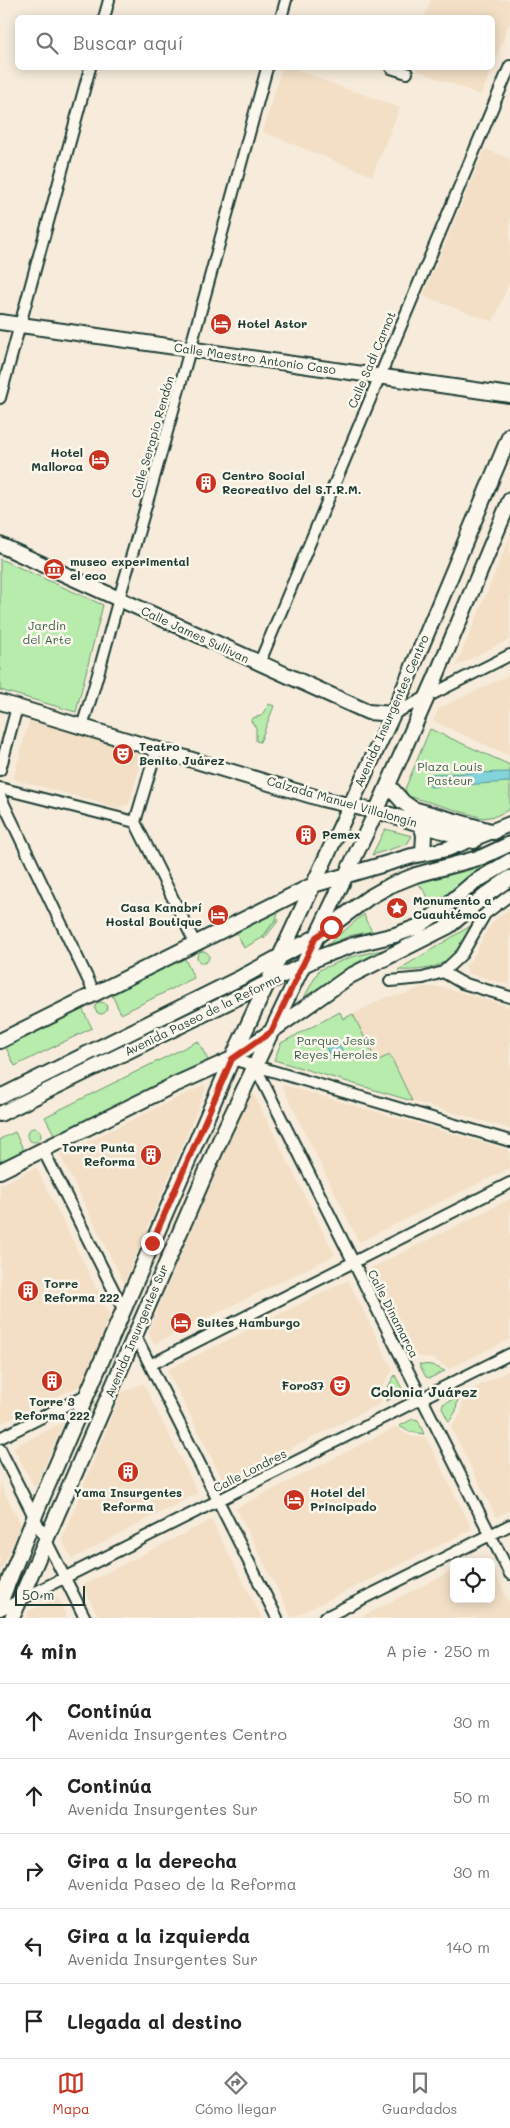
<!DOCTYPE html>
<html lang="es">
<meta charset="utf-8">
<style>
body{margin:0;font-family:Mali,sans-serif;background:#f2f2f2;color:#222}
.controls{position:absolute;right:15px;bottom:15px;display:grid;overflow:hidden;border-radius:8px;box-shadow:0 2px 12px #0003}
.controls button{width:45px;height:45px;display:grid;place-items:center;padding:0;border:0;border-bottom:1px solid #e0e0e0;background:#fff;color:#222;font:25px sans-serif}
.scale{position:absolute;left:15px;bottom:12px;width:70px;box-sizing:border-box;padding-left:5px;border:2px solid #1f3d34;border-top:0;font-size:14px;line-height:18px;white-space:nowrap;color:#1f3d34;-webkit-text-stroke:4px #fbf7ec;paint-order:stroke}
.stop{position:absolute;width:15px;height:15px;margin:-11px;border:4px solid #c8321e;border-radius:50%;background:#fff}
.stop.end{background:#c8321e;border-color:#fff;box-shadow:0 1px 5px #0008}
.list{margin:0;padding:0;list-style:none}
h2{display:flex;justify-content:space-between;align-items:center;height:65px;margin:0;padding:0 20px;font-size:21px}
h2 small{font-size:16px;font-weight:400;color:#767676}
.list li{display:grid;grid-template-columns:32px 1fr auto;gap:15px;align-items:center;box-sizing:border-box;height:75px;padding:0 20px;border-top:1px solid #e0e0e0}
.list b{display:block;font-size:19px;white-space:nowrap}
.list p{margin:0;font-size:16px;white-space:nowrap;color:#767676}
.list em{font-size:16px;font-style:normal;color:#767676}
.icon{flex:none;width:28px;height:28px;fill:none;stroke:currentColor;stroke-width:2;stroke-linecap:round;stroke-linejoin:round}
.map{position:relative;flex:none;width:510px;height:1618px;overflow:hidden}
.search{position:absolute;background:#fff;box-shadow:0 2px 12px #0003;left:15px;right:15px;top:15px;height:55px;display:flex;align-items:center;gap:12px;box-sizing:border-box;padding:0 18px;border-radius:8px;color:#767676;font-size:19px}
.sheet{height:440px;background:#fff}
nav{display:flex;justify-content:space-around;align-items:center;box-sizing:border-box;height:70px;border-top:1px solid #e0e0e0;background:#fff;font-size:14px;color:#767676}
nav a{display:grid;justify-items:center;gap:2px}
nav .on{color:#c8321e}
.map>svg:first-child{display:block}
.built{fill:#f2dfc6}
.green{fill:#b7ecad;stroke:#6b9470}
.water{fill:#82d3dc;stroke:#5a9799}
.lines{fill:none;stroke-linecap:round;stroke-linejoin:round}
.street-casing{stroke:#1f3d34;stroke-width:14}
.secondary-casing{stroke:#1f3d34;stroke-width:18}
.street{stroke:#fbf7ec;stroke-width:10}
.secondary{stroke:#fbf7ec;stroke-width:14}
.route{stroke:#c8321e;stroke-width:6}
.labels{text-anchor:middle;stroke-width:5;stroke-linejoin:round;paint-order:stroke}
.poi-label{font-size:12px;font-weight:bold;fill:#1f3d34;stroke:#fbf7ec;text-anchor:start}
.street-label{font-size:12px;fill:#1f3d34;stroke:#fbf7ec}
.park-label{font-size:12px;fill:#3d604c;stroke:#fbf7ec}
.neighbourhood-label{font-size:14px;font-weight:bold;fill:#1f3d34;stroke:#fbf7ec}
</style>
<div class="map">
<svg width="510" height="1618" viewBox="0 0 510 1618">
<rect width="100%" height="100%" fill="#f7ecdb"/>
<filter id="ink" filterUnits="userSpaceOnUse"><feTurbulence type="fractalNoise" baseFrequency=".02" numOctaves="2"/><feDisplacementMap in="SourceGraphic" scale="10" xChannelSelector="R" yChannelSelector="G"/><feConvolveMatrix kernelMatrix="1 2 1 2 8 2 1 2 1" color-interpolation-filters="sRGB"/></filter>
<g filter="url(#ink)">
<path class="built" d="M 431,0 L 510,0 L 510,22 L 493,67 L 492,18 L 424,17 Z
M 282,68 L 292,68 L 354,92 L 355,91 L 400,108 L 372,176 L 263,132 Z
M 417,68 L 492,68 L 481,95 L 416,70 Z
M 485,149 L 510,159 L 510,281 L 493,322 L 423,296 Z
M 510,536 L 510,639 L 456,666 L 490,585 Z
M 510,671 L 510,756 L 433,721 L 438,709 L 509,675 L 508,672 Z
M 29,721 L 144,752 L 129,804 L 119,808 L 13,779 Z
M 510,908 L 510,985 L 467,973 L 466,966 L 475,954 L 488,928 L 497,918 Z
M 423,987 L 442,987 L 510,1007 L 510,1129 L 412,1101 L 390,1055 L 376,1062 L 353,1014 L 386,997 L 405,994 Z
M 204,1085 L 206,1089 L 124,1283 L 60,1155 Z
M 283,1085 L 509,1150 L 510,1168 L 359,1242 L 282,1086 Z
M 251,1089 L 335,1255 L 154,1344 L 148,1332 Z
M 36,1167 L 110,1316 L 82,1385 L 1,1423 L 0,1185 Z
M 510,1199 L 510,1339 L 449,1369 L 434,1359 L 415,1356 L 371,1268 Z
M 348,1280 L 393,1370 L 383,1385 L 381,1403 L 224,1482 L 167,1370 Z
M 510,1370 L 510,1510 L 496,1517 L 451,1427 L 461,1414 L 463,1394 Z
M 143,1383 L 198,1493 L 72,1559 L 62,1539 L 121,1393 Z
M 64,1422 L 48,1458 L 35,1488 L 13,1447 Z
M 396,1427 L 409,1436 L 426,1438 L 472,1529 L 292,1618 L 236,1508 Z
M 0,1483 L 21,1525 L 0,1573 Z
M 211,1520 L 262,1618 L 99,1618 L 82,1585 Z
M 491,1566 L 510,1604 L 510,1618 L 358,1618 L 454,1570 L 454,1599 L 491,1599 Z
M 58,1597 L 67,1618 L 26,1618 L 29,1611 Z"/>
<path class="green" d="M 0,559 L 103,605 L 76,712 L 0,690 Z
M 269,704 L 274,706 L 260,742 L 256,741 L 256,728 L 251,721 L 252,718 L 261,716 Z
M 430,729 L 510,765 L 510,809 L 496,816 L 483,818 L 408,796 L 405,789 Z
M 385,829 L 412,836 L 407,844 L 372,855 Z
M 499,857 L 466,878 L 430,908 L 427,895 L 418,883 L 470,870 Z
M 280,909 L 276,918 L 279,920 L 264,939 L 263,937 L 276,919 L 262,938 L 244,948 L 235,929 Z
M 364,914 L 366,921 L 372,931 L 349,936 L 326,946 Z
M 472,925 C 457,962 437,972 398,970 Z
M 391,948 L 299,1007 L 319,970 L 351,957 Z
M197 957a6 6 0 1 1 12 0a6 6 0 1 1-12 0Z
M 183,955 L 194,978 L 121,1014 L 110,991 Z
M 236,986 L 237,988 L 25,1095 L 24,1093 Z
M95 1008a6 6 0 1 1 12 0a6 6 0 1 1-12 0Z
M 81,1006 L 92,1028 L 15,1066 L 4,1044 Z
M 340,1012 L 343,1019 L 353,1014 L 376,1061 L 390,1055 L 412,1101 L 274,1060 L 281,1043 Z
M 198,1041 L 209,1062 L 56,1138 L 45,1117 Z
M27 1135a7 7 0 1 1 14 0a7 7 0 1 1-14 0Z
M 15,1132 L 25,1153 L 0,1165 L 0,1139 Z
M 419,1364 L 432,1365 L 445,1371 L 430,1378 L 426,1377 Z
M 395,1375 L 402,1389 L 400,1394 L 386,1401 L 389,1385 Z
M 458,1397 L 456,1411 L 449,1422 L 442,1408 L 443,1404 Z
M 413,1419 L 418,1420 L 424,1434 L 410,1432 L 399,1426 Z"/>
<path class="water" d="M 510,772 L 510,782 L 430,787 L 430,774 Z
M 338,1042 L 344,1054 L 331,1060 L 326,1047 Z"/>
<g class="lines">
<g class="street-casing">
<path id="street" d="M 104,18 L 109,0
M 281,18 L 286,0
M 391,68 L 407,73
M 0,398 L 90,68
M 259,664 L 510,66
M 393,714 L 510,655
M 82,726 C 98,679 109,632 123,585 C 174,413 220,240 267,68
M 0,770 L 17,707
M 0,788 L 135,822
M 0,796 L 95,994
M 135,822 L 195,943
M 135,822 L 157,748
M 443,972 L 462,983 L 510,997
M 390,981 L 423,978 L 443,972 L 462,954 L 485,914 L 510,895
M 232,1059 L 510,1141
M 255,1066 L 510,1574
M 43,1150 L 123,1309
M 135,1335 L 277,1618
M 150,1365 L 510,1183
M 0,1438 L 86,1395
M 0,1449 L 85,1618
M 0,1610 L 510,1354
M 324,1618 L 510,1525"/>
</g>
<g class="secondary-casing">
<path id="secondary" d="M 0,322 L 510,395
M 0,545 L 368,712 L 393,714
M 0,702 L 322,799 L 391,815 L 474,841
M 388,785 L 403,802 L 413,809 L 494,832
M 421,824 L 424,835 L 423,853
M 0,1041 L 313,885 L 412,856 L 447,849 L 510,824
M 0,1097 L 242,977 L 316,937 L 368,898 L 391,885 L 416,875 L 482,857 L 510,844
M 0,1114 L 322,956 L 353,945 L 395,935 L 417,927 L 439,912 L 473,883 L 510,861
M 0,1171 L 174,1085 L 232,1059 L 350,976 L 449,926 L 486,895 L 510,878
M 0,1603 L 38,1508 L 232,1059 L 393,714 L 510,435
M 12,1618 L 224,1131 L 376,812 L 435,679 L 510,500"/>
</g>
<use href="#street" class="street"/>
<use href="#secondary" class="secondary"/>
</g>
</g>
<g class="lines" filter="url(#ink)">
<path class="route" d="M 152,1243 L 232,1059 L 271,1032 L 316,937 L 331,927"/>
</g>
<defs>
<g id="hotel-disc" transform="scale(1.125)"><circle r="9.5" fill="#c8321e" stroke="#fbf7ec"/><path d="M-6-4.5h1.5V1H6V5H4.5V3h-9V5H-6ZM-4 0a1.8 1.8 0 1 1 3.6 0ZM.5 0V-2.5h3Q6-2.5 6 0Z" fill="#fff"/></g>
<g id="building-disc" transform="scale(1.125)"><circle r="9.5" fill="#c8321e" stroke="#fbf7ec"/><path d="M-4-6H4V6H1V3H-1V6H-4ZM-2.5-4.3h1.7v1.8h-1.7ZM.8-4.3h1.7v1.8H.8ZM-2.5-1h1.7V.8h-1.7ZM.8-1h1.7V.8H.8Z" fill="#fff"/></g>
<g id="museum-disc" transform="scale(1.125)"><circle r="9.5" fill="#c8321e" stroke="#fbf7ec"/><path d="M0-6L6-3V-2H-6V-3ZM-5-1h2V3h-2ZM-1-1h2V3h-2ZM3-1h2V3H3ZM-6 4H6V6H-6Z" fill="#fff"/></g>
<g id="theatre-disc" transform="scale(1.125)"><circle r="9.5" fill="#c8321e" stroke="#fbf7ec"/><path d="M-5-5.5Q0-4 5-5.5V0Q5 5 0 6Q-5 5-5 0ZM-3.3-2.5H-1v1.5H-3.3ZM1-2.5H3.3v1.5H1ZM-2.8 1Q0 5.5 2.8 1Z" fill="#fff"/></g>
<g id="sight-disc" transform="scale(1.125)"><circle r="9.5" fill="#c8321e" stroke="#fbf7ec"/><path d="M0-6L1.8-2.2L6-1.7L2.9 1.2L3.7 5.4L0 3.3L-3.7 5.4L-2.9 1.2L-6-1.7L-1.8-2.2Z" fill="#fff"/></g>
</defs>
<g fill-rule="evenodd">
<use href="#hotel-disc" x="221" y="324"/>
<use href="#hotel-disc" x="99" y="460"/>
<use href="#building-disc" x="206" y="483"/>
<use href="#museum-disc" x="54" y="569"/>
<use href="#theatre-disc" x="123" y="754"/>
<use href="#building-disc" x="306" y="835"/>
<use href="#sight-disc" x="397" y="908"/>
<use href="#hotel-disc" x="218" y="915"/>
<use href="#building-disc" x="151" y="1155"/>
<use href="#building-disc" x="28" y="1291"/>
<use href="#hotel-disc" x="181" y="1323"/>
<use href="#building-disc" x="52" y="1381"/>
<use href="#theatre-disc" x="340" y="1386"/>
<use href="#building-disc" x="128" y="1472"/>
<use href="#hotel-disc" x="294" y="1500"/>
</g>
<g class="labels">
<g class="poi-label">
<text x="237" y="328">Hotel Astor</text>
<text x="83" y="457" text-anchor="end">Hotel<tspan x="83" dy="14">Mallorca</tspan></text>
<text x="222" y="480">Centro Social<tspan x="222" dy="14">Recreativo del S.T.R.M.</tspan></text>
<text x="70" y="566">museo experimental<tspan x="70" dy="14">el eco</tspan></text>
<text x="139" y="751">Teatro<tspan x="139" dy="14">Benito Juárez</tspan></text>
<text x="322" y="839">Pemex</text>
<text x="413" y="905">Monumento a<tspan x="413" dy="14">Cuauhtémoc</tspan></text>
<text x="202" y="912" text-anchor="end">Casa Kanabrí<tspan x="202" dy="14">Hostal Boutique</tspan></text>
<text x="135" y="1152" text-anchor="end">Torre Punta<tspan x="135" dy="14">Reforma</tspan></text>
<text x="44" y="1288">Torre<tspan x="44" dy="14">Reforma 222</tspan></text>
<text x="197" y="1327">Suites Hamburgo</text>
<text x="324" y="1390" text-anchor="end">Foro37</text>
<text x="52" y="1406" text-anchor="middle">Torre 3<tspan x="52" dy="14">Reforma 222</tspan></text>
<text x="128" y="1497" text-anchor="middle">Yama Insurgentes<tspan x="128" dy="14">Reforma</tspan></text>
<text x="310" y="1497">Hotel del<tspan x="310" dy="14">Principado</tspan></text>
</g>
<g class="street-label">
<text transform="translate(255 359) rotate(8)" y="4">Calle Maestro Antonio Caso</text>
<text transform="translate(372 360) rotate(-67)" y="4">Calle Sadi Carnot</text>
<text transform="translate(153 437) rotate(-74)" y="4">Calle Serapio Rendón</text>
<text transform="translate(195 635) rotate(25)" y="4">Calle James Sullivan</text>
<text transform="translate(392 711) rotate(-66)" y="4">Avenida Insurgentes Centro</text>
<text transform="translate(342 802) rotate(16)" y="4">Calzada Manuel Villalongín</text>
<text transform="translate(203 1015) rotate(-26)" y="4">Avenida Paseo de la Reforma</text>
<text transform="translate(393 1314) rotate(63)" y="4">Calle Dinamarca</text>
<text transform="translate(137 1331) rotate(-67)" y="4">Avenida Insurgentes Sur</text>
<text transform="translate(250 1471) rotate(-27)" y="4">Calle Londres</text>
</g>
<g class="park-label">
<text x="47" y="630">Jardin<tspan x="47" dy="14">del Arte</tspan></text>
<text x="450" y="771">Plaza Louis<tspan x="450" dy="14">Pasteur</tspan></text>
<text x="336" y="1045">Parque Jesús<tspan x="336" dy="14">Reyes Heroles</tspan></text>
</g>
<g class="neighbourhood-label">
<text x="424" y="1397">Colonia Juárez</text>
</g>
</g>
</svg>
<div class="controls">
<button><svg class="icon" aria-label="locate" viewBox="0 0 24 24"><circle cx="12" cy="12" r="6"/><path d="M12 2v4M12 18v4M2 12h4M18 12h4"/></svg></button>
</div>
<div class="scale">50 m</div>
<div class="stop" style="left:331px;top:927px"></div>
<div class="stop end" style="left:152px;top:1243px"></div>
<div class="search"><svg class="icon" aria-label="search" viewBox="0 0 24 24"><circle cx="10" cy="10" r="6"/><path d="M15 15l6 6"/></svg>Buscar aquí</div>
</div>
<section class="sheet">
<h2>4 min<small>A pie · 250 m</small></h2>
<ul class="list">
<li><svg class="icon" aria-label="ahead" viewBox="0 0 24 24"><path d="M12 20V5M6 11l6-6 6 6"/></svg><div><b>Continúa</b><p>Avenida Insurgentes Centro</p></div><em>30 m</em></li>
<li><svg class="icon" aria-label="ahead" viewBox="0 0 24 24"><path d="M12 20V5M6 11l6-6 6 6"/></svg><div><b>Continúa</b><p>Avenida Insurgentes Sur</p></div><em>50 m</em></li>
<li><svg class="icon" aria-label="right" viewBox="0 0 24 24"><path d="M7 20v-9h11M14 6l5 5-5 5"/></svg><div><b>Gira a la derecha</b><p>Avenida Paseo de la Reforma</p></div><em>30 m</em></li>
<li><svg class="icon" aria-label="left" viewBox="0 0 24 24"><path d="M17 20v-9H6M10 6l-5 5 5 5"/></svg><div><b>Gira a la izquierda</b><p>Avenida Insurgentes Sur</p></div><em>140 m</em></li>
<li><svg class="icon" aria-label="arrive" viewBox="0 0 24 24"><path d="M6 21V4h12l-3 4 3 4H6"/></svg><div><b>Llegada al destino</b></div></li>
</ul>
</section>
<nav>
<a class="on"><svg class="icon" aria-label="map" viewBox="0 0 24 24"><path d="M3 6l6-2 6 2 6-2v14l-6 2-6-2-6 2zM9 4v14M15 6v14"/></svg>Mapa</a>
<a><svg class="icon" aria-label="directions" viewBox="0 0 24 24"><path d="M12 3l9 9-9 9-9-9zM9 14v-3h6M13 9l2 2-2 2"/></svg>Cómo llegar</a>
<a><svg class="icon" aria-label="saved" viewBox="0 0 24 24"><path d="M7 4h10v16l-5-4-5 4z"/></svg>Guardados</a>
</nav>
